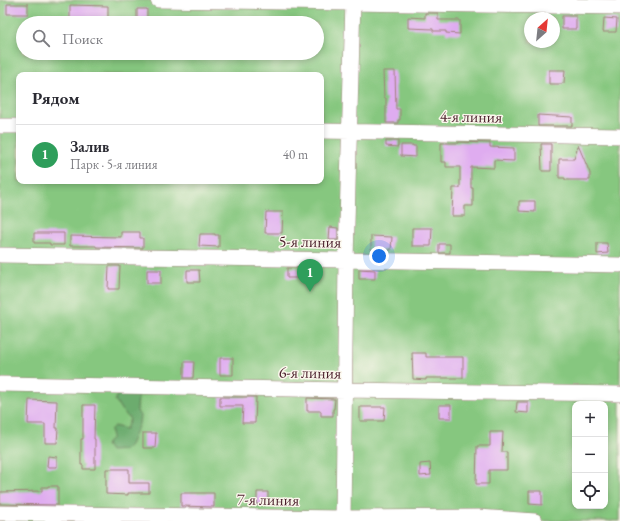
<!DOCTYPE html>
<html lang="ru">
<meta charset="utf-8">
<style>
body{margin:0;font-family:"EB Garamond",serif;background:#f7f7f7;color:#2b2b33}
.controls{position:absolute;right:12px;bottom:12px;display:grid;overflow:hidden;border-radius:8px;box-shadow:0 2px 6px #0003}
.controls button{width:36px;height:36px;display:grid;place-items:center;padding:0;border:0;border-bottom:1px solid #e1e1e2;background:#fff;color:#2b2b33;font:20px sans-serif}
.compass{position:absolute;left:524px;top:12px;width:36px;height:36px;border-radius:50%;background:#fff;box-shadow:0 2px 6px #0003;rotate:27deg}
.you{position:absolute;left:379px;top:256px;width:14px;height:14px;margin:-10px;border:3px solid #fff;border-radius:50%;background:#1a73e8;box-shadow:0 0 0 6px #1a73e833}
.badge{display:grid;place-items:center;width:26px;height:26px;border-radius:50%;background:#0b8043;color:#fff;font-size:13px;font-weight:700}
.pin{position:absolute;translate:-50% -33px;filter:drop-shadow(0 1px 2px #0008)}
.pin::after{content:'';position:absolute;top:21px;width:14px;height:12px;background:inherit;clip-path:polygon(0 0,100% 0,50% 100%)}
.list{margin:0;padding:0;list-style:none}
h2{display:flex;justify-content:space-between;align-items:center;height:52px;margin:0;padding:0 16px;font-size:17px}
h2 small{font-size:13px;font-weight:400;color:#7c7c81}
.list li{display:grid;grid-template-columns:26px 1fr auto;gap:12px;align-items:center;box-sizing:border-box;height:60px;padding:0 16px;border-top:1px solid #e1e1e2}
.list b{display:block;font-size:15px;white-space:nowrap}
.list p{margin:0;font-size:13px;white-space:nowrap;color:#7c7c81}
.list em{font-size:13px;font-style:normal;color:#7c7c81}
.icon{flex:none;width:22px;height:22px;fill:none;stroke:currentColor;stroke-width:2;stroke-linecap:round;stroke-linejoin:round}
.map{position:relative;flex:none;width:620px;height:521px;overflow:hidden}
.search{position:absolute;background:#fff;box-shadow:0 2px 6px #0003;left:16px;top:16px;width:308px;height:44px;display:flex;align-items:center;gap:10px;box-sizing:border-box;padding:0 14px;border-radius:22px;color:#7c7c81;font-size:15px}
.panel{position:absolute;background:#fff;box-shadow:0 2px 6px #0003;left:16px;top:72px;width:308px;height:112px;border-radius:8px}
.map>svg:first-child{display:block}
.green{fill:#86c77f;stroke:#687355;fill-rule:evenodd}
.forest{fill:#6cac6e;stroke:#5b664c}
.building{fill:#dfacf0}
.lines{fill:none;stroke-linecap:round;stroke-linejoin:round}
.minor-casing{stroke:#9f817a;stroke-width:16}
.minor{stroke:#fff;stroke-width:15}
.labels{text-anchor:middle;stroke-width:3;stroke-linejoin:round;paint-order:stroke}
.street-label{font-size:16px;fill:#4a1f2b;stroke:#fbf7ec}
</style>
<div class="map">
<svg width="620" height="521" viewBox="0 0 620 521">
<rect width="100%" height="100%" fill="#fbf7ec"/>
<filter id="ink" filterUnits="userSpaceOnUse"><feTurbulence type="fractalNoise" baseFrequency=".025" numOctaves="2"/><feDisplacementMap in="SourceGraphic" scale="8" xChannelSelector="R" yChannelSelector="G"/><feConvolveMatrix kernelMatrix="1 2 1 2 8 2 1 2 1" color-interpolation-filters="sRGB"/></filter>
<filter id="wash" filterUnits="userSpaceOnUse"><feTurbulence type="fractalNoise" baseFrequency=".012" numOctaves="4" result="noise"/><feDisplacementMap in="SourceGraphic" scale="16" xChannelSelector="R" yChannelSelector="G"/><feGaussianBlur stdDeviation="0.9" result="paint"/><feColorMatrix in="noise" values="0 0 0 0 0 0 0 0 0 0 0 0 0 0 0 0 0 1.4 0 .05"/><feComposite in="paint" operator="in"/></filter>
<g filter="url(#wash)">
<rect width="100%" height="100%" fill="#f4e3c9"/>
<path class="green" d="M 0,0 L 620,0 L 620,521 L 0,521 ZM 530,18 L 554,18 L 554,42 L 530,42 ZM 23,23 L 317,23 L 317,53 L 23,53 ZM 19,75 L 321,75 L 321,181 L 19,181 ZM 575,404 L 605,404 L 605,506 L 575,506 Z"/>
<path class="forest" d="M 129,391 L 135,393 L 138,396 L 137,411 L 140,416 L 139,424 L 130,445 L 125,450 L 110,451 L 106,445 L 112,437 L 110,430 L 114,426 L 126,429 L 130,419 L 122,411 L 115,400 L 117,395 Z"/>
<g id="blocks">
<path class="building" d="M 7,4 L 28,4 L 28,14 L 7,14 Z
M 70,5 L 108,6 L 108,20 L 70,19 Z
M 137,9 L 147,9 L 147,22 L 137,22 Z
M 425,13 L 438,13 L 438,20 L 460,20 L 460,34 L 446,33 L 446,31 L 433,31 L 433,29 L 408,28 L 408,17 L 425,18 Z
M 562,16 L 576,16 L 576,29 L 562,29 Z
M 604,18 L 617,19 L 616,32 L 603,32 Z
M 549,70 L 565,70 L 564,83 L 562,83 L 562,84 L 549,84 Z
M 383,71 L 395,71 L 396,109 L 400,109 L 400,120 L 398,120 L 398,123 L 386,123 L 386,98 L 384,98 Z
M 538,115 L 572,117 L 572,126 L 538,126 Z
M 386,141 L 398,141 L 398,147 L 386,146 Z
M 459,142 L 490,143 L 490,147 L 514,148 L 514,161 L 494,160 L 494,168 L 471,167 L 471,188 L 473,188 L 473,206 L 465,206 L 465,216 L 452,216 L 453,188 L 460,188 L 460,167 L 446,167 L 446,162 L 441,162 L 441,143 L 459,143 Z
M 541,144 L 551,144 L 551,171 L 542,171 Z
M 401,145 L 413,145 L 413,146 L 416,146 L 416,157 L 401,156 Z
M 578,145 L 590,173 L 590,180 L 565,180 L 565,178 L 559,178 L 559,159 L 574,159 Z
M 519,201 L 535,201 L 535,212 L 519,211 Z
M 266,212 L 283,212 L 282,233 L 265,233 Z
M 330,227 L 338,228 L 338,240 L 329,240 Z
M 412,228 L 432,228 L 431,246 L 412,246 Z
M 121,232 L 140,232 L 140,238 L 143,238 L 143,248 L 96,247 L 96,246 L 70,246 L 70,236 L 121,237 Z
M 34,233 L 64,233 L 64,245 L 50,245 L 50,243 L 34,243 Z
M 200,234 L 215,234 L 215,235 L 219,235 L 219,247 L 199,246 Z
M 371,236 L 392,237 L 391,250 L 371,250 Z
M 597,243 L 607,243 L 608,253 L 597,254 Z
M 439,244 L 450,244 L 450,253 L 439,253 Z
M 109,266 L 120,266 L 119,289 L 108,289 Z
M 287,268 L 298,268 L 298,278 L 287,278 Z
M 359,269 L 375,270 L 375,279 L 359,279 Z
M 147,270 L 161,270 L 161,283 L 147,283 Z
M 187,270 L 199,270 L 200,282 L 187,282 Z
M 412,353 L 426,353 L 426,357 L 463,357 L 463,378 L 426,378 L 426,380 L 413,379 Z
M 220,358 L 233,358 L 233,375 L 220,375 Z
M 184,362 L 194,362 L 193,378 L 184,378 Z
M 220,397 L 256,397 L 255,423 L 242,423 L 243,406 L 220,406 Z
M 307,398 L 335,399 L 334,409 L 333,409 L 333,416 L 321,416 L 321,411 L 307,411 Z
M 29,400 L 57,401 L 56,428 L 58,428 L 57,443 L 45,443 L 45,424 L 28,424 Z
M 517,402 L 528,402 L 528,413 L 516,412 Z
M 83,405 L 95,405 L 94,439 L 95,439 L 95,469 L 83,469 L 83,465 L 81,465 L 81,439 L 83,439 Z
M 439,405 L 451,405 L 451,418 L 439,418 Z
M 360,407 L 385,407 L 384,421 L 360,421 Z
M 490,432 L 503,432 L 502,452 L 507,452 L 507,470 L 489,470 L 489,484 L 476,484 L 477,446 L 490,446 Z
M 143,433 L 156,433 L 155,448 L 143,448 Z
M 48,456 L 57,457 L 57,467 L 47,467 Z
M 430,463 L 431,475 L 420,476 L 420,464 Z
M 106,469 L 129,469 L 129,483 L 149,483 L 149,493 L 128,493 L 128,495 L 106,494 Z
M 48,486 L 58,486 L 58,505 L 0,504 L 0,492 L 42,491 L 42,487 L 48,487 Z
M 529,491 L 542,491 L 542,505 L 529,504 Z
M 257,492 L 268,492 L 268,505 L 257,505 Z
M 181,493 L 214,493 L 214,507 L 181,506 Z"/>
</g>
</g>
<g filter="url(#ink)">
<use href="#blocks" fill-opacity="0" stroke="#9f817a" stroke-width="1"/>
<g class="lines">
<g class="minor-casing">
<path id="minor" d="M 158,0 L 620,7
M 0,126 L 19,126
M 321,131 L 620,136
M 0,255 L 346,260 L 620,265
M 0,384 L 345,390 L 620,394
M 0,513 L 343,518 L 478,517 L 535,521
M 343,521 L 346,260 L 353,0"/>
</g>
<use href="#minor" class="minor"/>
</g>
</g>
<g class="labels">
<g class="street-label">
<text transform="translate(471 116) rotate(1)" y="6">4-я линия</text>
<text transform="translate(310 241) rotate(1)" y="6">5-я линия</text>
<text transform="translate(310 372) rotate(1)" y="6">6-я линия</text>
<text transform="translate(268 499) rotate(1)" y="6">7-я линия</text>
</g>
</g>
</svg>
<div class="controls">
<button>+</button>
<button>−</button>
<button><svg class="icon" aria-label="locate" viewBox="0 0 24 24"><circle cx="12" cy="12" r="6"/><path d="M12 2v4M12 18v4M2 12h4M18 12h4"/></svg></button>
</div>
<svg class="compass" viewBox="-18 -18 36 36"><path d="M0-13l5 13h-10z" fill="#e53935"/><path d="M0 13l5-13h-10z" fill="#7c7c81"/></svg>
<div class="you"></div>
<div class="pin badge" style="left:310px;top:292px;background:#2e9e5b">1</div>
<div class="search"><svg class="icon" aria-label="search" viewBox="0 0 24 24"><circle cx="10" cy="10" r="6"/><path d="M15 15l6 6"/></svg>Поиск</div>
<section class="panel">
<h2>Рядом<small></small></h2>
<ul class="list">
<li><span class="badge" style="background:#2e9e5b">1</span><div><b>Залив</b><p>Парк · 5-я линия</p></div><em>40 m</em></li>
</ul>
</section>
</div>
